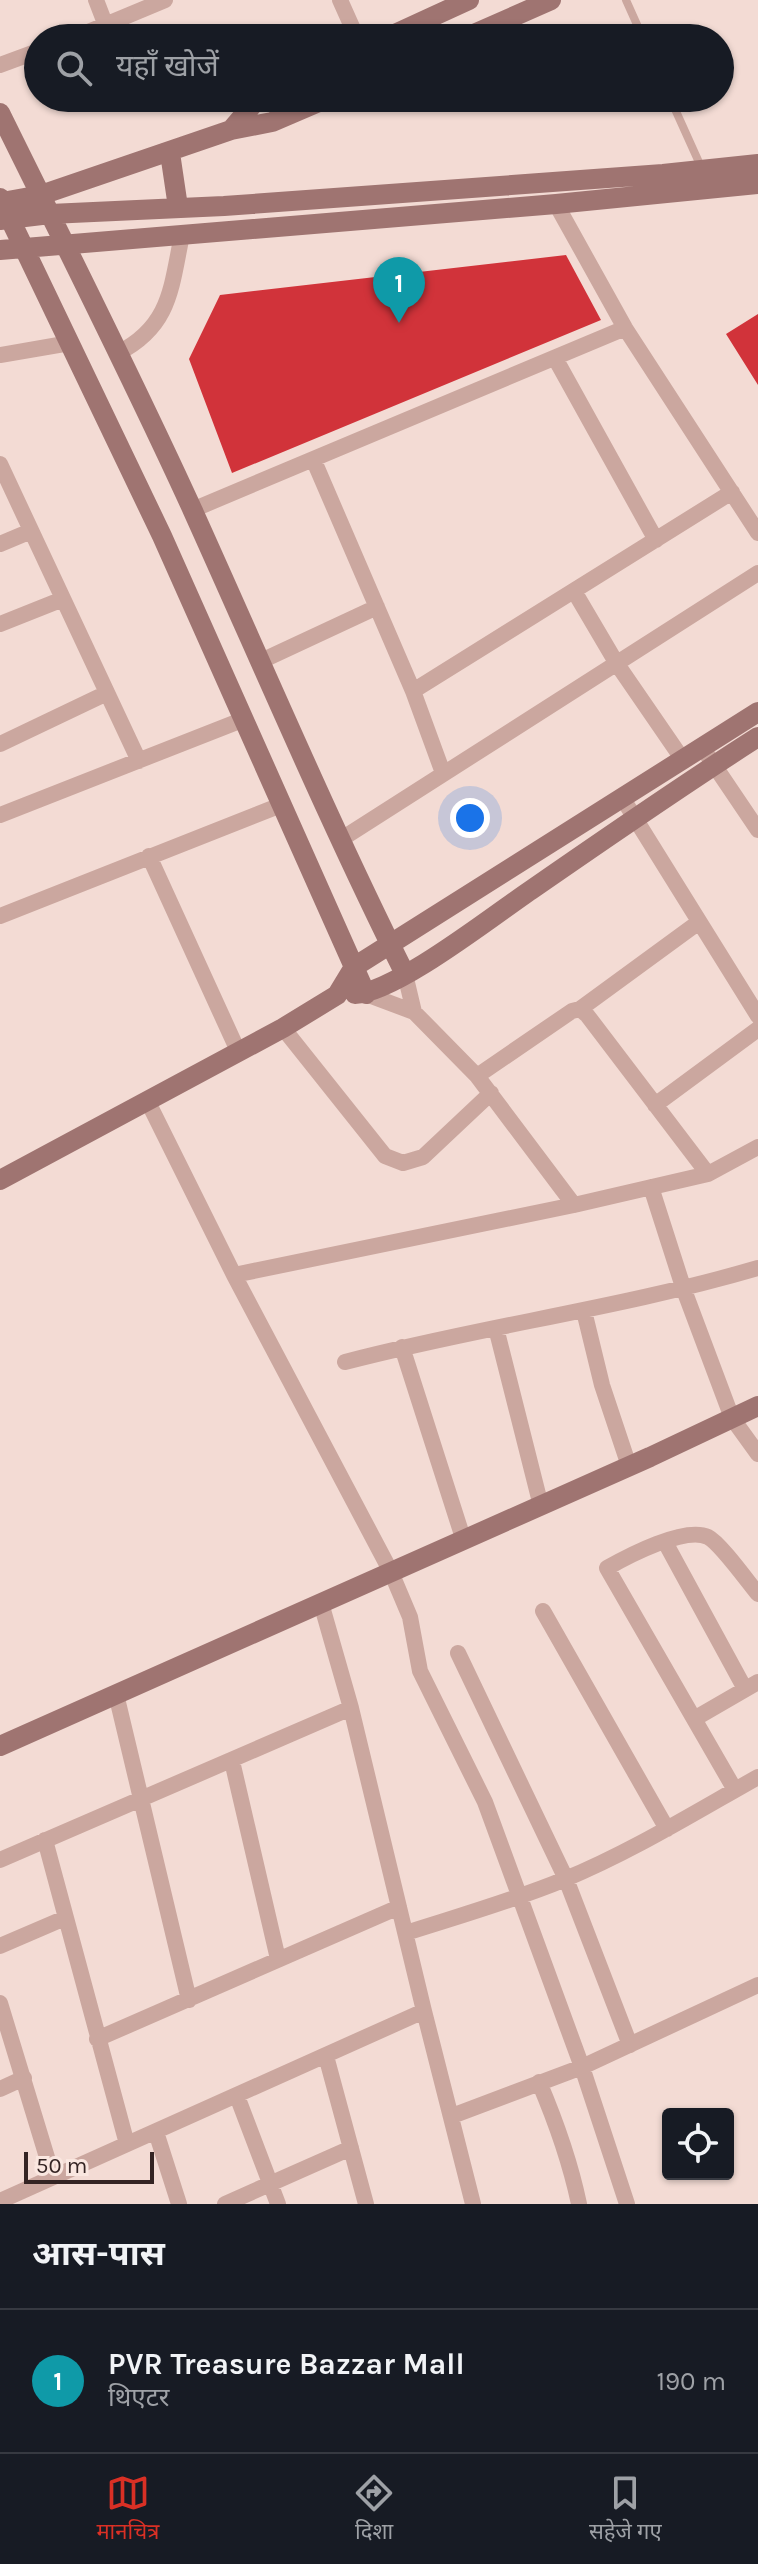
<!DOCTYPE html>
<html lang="hi">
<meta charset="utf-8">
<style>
body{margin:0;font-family:Karla,"Noto Sans Devanagari",sans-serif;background:#242831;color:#f1f3f6}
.controls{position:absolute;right:24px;bottom:24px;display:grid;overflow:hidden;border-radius:8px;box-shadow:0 2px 6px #0004}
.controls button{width:72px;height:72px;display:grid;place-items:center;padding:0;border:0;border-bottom:2px solid #363941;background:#171b24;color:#f1f3f6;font:40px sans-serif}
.scale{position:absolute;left:24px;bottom:20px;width:130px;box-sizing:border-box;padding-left:8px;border:4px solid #342423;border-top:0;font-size:22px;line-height:28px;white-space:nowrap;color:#342423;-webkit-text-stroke:6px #fae7e0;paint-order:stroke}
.you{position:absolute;left:470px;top:818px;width:28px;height:28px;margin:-20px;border:6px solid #fff;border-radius:50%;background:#1a73e8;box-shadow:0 0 0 12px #1a73e833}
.badge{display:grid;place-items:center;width:52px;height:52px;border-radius:50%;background:#d93025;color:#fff;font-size:26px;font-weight:700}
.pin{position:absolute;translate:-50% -66px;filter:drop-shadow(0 2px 4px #0008)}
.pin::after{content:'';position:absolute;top:42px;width:28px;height:24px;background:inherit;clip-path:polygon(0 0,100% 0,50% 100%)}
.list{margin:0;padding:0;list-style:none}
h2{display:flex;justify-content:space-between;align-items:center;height:104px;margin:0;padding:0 32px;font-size:34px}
h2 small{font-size:26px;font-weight:400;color:#9ea1a6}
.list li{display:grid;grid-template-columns:52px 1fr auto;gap:24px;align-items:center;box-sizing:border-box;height:144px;padding:0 32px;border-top:2px solid #363941}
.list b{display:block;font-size:30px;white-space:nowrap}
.list p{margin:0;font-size:26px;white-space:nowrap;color:#9ea1a6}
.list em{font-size:26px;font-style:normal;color:#9ea1a6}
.icon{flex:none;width:44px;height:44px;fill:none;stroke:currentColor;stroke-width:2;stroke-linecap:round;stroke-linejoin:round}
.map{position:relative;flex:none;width:758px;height:2204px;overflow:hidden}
.search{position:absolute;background:#171b24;box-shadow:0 2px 6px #0004;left:24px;right:24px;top:24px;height:88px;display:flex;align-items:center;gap:20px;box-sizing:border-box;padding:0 28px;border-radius:44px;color:#9ea1a6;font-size:30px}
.sheet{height:248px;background:#171b24}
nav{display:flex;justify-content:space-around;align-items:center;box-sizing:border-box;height:112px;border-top:2px solid #363941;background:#171b24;font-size:22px;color:#9ea1a6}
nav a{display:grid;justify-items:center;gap:4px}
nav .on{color:#d93025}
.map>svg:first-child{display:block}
.building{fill:#d1333a}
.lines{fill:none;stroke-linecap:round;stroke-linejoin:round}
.lane{stroke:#cba79f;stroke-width:8}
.street{stroke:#cba79f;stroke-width:16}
.secondary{stroke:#9f7471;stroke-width:20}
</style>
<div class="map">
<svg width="758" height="2204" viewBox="0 0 758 2204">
<rect width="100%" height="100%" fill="#f3dbd4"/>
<path class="building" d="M 566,255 L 601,320 L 232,473 L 189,359 L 220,295 Z
M 758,314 L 758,385 L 726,334 Z"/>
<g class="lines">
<path class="lane" d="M 626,0 L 643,38
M 670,98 L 702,169"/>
<path class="street" d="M 96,0 L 106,26
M 340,0 L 357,38
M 74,38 L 165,0
M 0,65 L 38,51
M 556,204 L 625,328 L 758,533
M 118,353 C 171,326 171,287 182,235
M 0,355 L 70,343
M 555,358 L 656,540
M 314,461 L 413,691 L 443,773
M 0,464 L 139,761
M 192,510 L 625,328
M 0,544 L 31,531
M 574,591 L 617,664 L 683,760
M 0,624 L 63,599
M 259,662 L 377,607
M 413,691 L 732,492
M 0,744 L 107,693
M 708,756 L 758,830
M 623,799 L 758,1016
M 0,815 L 242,720
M 340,840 L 758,573
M 149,856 L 238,1051
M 0,916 L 281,805
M 366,994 L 414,1012 L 405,974
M 580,1009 L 699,922
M 414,1012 L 477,1076 L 574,1205
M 283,1028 L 385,1156 L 403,1163 L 423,1157 L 491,1093
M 477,1076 L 572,1011 L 580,1009 L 587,1015 L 708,1174
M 147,1100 L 234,1275 L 391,1572 L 410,1617 L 420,1671 L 485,1802 L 582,2067 L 627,2204
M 655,1105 L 758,1029
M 651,1187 L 684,1290 L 732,1418 L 758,1454
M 234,1275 L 574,1205 L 708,1174 L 758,1147
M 584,1311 L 602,1385 L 629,1466
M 496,1328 L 541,1506
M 402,1347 L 463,1538
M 345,1362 C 482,1326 622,1308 758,1268
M 665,1542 L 745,1689
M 321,1603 L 351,1708 L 424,2011 L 473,2204
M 543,1611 L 667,1829
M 458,1653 L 566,1879 L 630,2045
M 116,1694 L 189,2000
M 694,1719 L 758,1682
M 232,1761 L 278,1959
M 735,1790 L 607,1568 C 628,1556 685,1526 708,1537 C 720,1543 748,1582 758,1594
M 45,1840 L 127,2144
M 0,1860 L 351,1708
M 406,1933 C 459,1916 512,1901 563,1880 C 631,1852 694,1813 758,1777
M 0,1946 L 65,1918
M 0,2003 L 53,2177
M 97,2039 L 399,1907
M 326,2056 L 366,2204
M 539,2082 C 556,2122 570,2161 579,2204
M 0,2089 L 24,2078
M 237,2096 L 278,2204
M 452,2116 L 582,2067 L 758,1985
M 156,2132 L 179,2204
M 0,2201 L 424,2011
M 225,2204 L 351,2148"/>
<path class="secondary" d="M 386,38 L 469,0
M 465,38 L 551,0
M 0,113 C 65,245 132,377 193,511 C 263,666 329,822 405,974
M 231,130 L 255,102 L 263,98
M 170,153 L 178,207
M 0,198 L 162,536 L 366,994
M 2,202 L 41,195 L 231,130 L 272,122 L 328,98
M 0,220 L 50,214 L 224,206 L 663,174 L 758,164
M 0,250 L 556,204 L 758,184
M 355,994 C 395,993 494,915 531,890 C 606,838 681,786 758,737
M 0,1180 L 283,1028 L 337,995 L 354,967 L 758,712
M 0,1746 L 650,1457 L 758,1406"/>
</g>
</svg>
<div class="controls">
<button><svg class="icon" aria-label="locate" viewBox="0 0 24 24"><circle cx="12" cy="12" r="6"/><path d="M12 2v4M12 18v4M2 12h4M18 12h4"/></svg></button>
</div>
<div class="scale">50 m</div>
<div class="you"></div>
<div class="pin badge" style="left:399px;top:323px;background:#0f9aa8">1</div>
<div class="search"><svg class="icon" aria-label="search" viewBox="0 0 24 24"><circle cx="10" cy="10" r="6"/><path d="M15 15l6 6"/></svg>यहाँ खोजें</div>
</div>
<section class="sheet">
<h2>आस-पास<small></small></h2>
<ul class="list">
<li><span class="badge" style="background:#0f9aa8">1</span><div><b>PVR Treasure Bazzar Mall</b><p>थिएटर</p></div><em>190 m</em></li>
</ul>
</section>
<nav>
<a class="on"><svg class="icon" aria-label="map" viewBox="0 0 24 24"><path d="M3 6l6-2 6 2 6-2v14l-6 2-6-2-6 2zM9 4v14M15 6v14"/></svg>मानचित्र</a>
<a><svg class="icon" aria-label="directions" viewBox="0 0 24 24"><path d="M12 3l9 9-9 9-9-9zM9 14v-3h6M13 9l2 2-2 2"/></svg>दिशा</a>
<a><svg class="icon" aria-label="saved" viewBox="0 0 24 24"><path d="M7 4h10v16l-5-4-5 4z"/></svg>सहेजे गए</a>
</nav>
